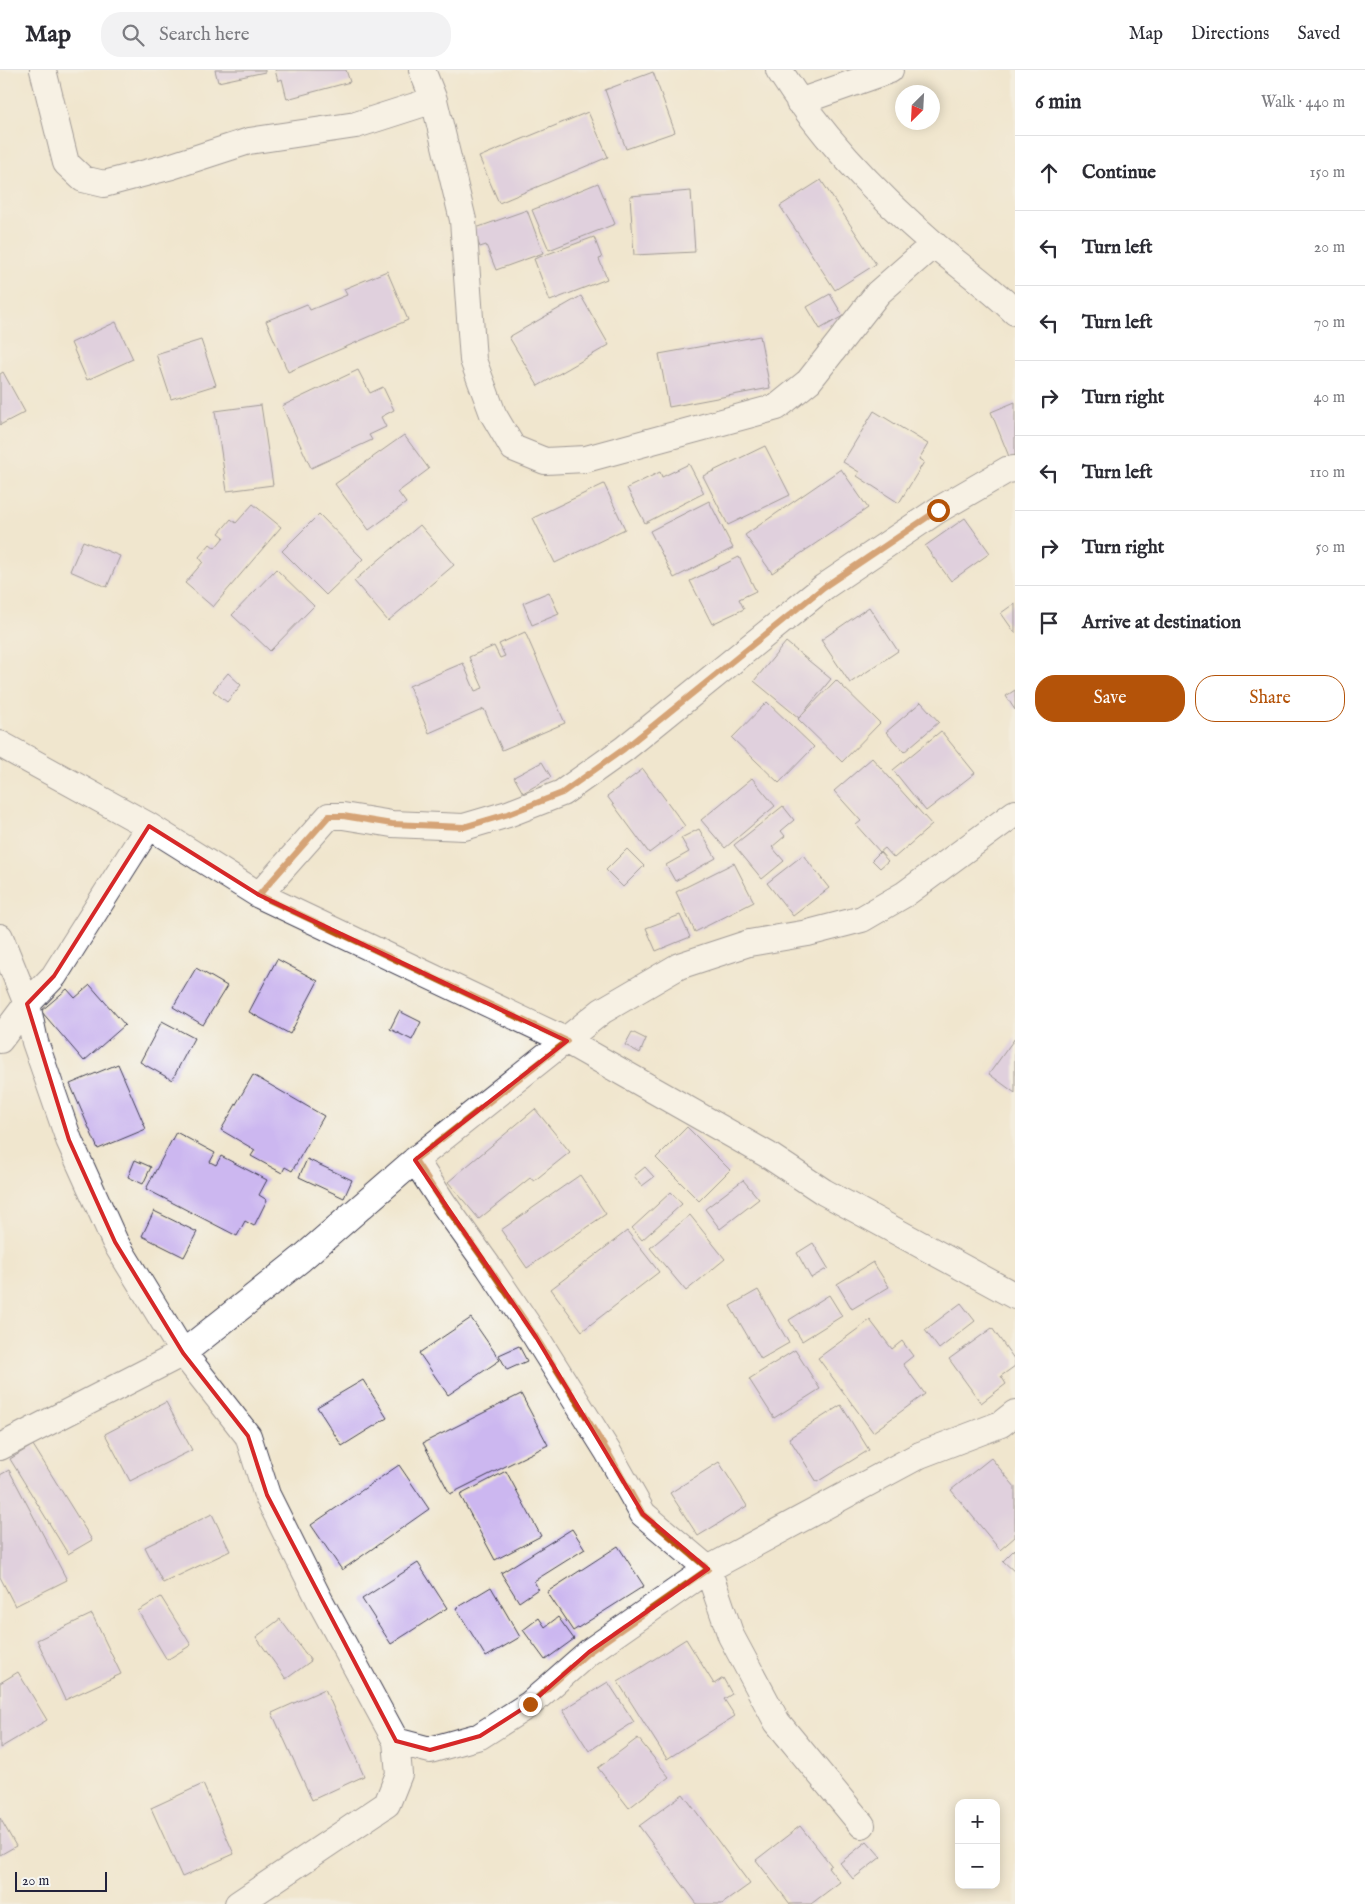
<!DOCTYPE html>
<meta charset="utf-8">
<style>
body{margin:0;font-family:"IM FELL English",serif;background:#f2f2f3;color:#2b2b33}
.controls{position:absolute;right:15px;bottom:15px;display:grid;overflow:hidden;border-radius:10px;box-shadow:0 2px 12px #0003}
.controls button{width:45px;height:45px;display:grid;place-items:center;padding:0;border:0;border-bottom:1px solid #e1e1e2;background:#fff;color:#2b2b33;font:25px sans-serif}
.compass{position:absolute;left:895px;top:15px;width:45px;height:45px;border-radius:50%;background:#fff;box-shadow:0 2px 12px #0003;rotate:204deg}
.scale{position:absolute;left:15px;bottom:12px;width:92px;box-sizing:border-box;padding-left:5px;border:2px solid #22223b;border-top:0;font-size:14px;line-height:18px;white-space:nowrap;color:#22223b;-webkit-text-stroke:4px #f6f6f2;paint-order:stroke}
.stop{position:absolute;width:15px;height:15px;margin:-11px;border:4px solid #b45309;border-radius:50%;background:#fff}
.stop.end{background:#b45309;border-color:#fff;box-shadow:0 1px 5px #0008}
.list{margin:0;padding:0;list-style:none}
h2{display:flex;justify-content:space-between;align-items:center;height:65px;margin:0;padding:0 20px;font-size:21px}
h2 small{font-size:16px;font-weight:400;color:#7c7c81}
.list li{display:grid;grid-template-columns:32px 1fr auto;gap:15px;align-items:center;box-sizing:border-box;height:75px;padding:0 20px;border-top:1px solid #e1e1e2}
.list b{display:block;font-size:19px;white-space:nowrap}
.list em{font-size:16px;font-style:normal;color:#7c7c81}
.actions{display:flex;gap:10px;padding:15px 20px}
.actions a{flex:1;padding:11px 0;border:1px solid #b45309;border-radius:20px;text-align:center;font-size:18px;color:#b45309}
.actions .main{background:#b45309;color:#fff}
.icon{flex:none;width:28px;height:28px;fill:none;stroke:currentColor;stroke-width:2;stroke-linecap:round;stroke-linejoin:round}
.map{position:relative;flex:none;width:1015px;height:1834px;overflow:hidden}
header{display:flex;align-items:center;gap:30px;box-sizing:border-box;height:70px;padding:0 25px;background:#fff;border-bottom:1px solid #e1e1e2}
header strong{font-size:24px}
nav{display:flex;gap:28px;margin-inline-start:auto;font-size:18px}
.search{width:350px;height:45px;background:#f2f2f3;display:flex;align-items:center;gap:12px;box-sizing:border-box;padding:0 18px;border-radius:20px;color:#7c7c81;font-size:19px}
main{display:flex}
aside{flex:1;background:#fff}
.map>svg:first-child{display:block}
.building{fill:#ccb7f0}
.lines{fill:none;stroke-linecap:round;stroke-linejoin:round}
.street-casing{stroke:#413f51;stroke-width:28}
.street{stroke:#fff;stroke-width:26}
.route{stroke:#b45309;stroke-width:6}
.marked{fill:none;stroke:#d62828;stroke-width:4;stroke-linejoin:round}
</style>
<header>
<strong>Map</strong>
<div class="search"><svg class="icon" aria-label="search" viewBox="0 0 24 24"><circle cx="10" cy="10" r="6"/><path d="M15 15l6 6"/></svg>Search here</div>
<nav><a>Map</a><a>Directions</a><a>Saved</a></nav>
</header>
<main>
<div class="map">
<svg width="1015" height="1834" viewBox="0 0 1015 1834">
<rect width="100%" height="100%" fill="#f6f6f2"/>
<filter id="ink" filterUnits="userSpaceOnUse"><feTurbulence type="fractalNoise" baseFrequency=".02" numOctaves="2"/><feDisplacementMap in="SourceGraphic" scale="10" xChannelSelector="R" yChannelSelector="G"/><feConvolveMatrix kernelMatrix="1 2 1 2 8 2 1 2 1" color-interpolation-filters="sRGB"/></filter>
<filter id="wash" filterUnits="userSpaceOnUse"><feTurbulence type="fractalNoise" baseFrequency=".0096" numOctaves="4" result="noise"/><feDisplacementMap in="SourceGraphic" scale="20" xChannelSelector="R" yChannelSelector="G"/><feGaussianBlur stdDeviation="1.12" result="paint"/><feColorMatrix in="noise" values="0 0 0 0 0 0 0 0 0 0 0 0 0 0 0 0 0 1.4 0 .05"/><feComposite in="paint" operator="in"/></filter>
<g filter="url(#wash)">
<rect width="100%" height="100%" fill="#f0e6ce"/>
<g id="blocks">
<path class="building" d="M 215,0 L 265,0 L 265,2 L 218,12 Z
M 275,0 L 346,0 L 350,12 L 287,29 L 282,9 L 278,11 Z
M 653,2 L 675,62 L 626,79 L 605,20 Z
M 588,42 L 608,87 L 499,133 L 479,87 Z
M 821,110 L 876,194 L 835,220 L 780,136 Z
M 598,113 L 615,154 L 549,180 L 532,140 Z
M 691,121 L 695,182 L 634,185 L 630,126 Z
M 527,140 L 543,183 L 496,200 L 486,175 L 480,177 L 473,159 Z
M 594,167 L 602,188 L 599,189 L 607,209 L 550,231 L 534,189 Z
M 387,201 L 408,250 L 288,302 L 266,251 L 307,234 L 310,240 L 347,225 L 344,219 Z
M 830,224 L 843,246 L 820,259 L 807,237 Z
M 581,226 L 609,275 L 538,316 L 509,267 Z
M 116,252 L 133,289 L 87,310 L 71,273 Z
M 760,266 L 770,318 L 669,337 L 659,284 Z
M 201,270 L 216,315 L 171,329 L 156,284 Z
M 358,300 L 370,323 L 383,317 L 394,340 L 381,347 L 386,357 L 369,365 L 372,370 L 311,398 L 282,336 Z
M 3,302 L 25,342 L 0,355 L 0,304 Z
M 1015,332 L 1015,387 L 1010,389 L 991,342 Z
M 261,335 L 273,415 L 227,421 L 215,341 Z
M 874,341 L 928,374 L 919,389 L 924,392 L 899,433 L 857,406 L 859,402 L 843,392 Z
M 404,365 L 429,399 L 398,422 L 406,433 L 369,460 L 335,414 Z
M 765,376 L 790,425 L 728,455 L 703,406 Z
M 689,394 L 704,423 L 645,453 L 627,418 L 660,402 L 662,407 Z
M 841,399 L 868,438 L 772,503 L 745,465 Z
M 604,414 L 625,459 L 555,493 L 533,448 Z
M 709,431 L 733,478 L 674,508 L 650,461 Z
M 253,434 L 281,457 L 213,537 L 185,513 L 203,492 L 199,487 L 210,474 L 215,478 L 224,467 L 219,463 L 231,449 L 236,453 Z
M 319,444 L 363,489 L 326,525 L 282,481 Z
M 965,448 L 990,483 L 951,511 L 925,476 Z
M 420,455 L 454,495 L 388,551 L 354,511 Z
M 83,471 L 120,486 L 107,517 L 70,501 Z
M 739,487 L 756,521 L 739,529 L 744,539 L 712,554 L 690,511 Z
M 276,499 L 314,536 L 270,581 L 232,545 Z
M 549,522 L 559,544 L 532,555 L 523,533 Z
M 1015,533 L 1015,563 L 1001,543 Z
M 869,537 L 898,581 L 850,613 L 821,570 Z
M 525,562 L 565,653 L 502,680 L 484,639 L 429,663 L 409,616 L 463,593 L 475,621 L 483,618 L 469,587 L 494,576 L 500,588 L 505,586 L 499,574 Z
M 786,572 L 831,609 L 799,648 L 754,611 Z
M 228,603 L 241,615 L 227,632 L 213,621 Z
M 836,610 L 880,653 L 842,692 L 798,649 Z
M 1015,620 L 1015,640 L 1006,626 Z
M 767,632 L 814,677 L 779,713 L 732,668 Z
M 921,632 L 939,652 L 904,682 L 886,662 Z
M 941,661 L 975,703 L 926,741 L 893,700 Z
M 872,688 L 932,755 L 894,788 L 885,778 L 880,782 L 856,755 L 861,751 L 834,721 Z
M 542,692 L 551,707 L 523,723 L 514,707 Z
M 643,699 L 685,756 L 649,783 L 607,726 Z
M 752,708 L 775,736 L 725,778 L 701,750 Z
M 783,736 L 794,750 L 781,761 L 785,766 L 772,777 L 784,791 L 762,809 L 734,775 Z
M 699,759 L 716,788 L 675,811 L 666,795 L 689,782 L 681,768 Z
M 627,779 L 644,796 L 623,817 L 606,800 Z
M 880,782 L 888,791 L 880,798 L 872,790 Z
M 803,785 L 829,818 L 793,846 L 767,813 Z
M 734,793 L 754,832 L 695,862 L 676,822 Z
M 680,845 L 690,867 L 656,881 L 646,858 Z
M 277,889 L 318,911 L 290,964 L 249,942 Z
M 196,898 L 227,916 L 203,955 L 173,937 Z
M 90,915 L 125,955 L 84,991 L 41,941 L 67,919 L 75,928 Z
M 399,941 L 421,952 L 412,970 L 390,959 Z
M 162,951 L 194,968 L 172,1010 L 140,992 Z
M 632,962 L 646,969 L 640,983 L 625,975 Z
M 1015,968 L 1015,1023 L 989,1004 Z
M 118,994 L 146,1059 L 98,1079 L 70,1014 Z
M 253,1005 L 324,1046 L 292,1101 L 285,1097 L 282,1103 L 251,1086 L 255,1080 L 221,1060 Z
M 535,1039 L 570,1082 L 534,1111 L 530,1108 L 479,1149 L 448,1112 Z
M 687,1057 L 730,1100 L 699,1131 L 656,1088 Z
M 176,1062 L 215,1083 L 210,1092 L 216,1095 L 221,1086 L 267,1110 L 259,1125 L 267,1130 L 254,1156 L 245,1151 L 237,1166 L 146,1119 Z
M 307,1089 L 352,1110 L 344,1128 L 299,1107 Z
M 135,1090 L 151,1097 L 143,1114 L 128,1107 Z
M 645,1097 L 654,1107 L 642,1116 L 634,1106 Z
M 580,1105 L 606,1144 L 527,1198 L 501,1160 Z
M 743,1110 L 759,1129 L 720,1159 L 705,1139 Z
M 671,1122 L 682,1134 L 642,1170 L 632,1158 Z
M 154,1141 L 197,1162 L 184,1187 L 142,1166 Z
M 690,1145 L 725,1189 L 686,1221 L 650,1178 Z
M 627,1161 L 659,1202 L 582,1261 L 551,1219 Z
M 813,1173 L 828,1198 L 811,1208 L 797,1183 Z
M 873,1192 L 889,1217 L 852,1239 L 837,1214 Z
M 758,1220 L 789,1273 L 761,1289 L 730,1236 Z
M 829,1225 L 842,1246 L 802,1271 L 789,1250 Z
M 961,1233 L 975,1251 L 939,1279 L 925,1260 Z
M 471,1248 L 500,1290 L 448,1325 L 419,1283 Z
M 870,1250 L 892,1279 L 902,1271 L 913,1286 L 903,1294 L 925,1324 L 873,1362 L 818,1288 Z
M 992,1258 L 1015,1290 L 1015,1296 L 1001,1306 L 1006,1314 L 981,1333 L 949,1289 Z
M 519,1276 L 527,1291 L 507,1300 L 499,1285 Z
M 795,1280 L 820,1319 L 774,1348 L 749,1309 Z
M 363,1310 L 387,1348 L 342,1376 L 317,1337 Z
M 521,1324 L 548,1375 L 450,1424 L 423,1373 Z
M 166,1332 L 192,1380 L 130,1411 L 105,1364 Z
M 841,1335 L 869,1380 L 817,1412 L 789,1368 Z
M 33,1375 L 92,1470 L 68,1484 L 10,1389 Z
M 991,1388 L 1015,1417 L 1015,1467 L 1000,1480 L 951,1420 Z
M 719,1392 L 747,1436 L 698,1466 L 670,1423 Z
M 399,1395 L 429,1439 L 342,1500 L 311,1455 Z
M 9,1400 L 67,1510 L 15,1536 L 0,1507 L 0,1405 Z
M 506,1401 L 541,1466 L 495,1490 L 460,1425 Z
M 212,1444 L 230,1481 L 163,1513 L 145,1477 Z
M 572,1459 L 585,1479 L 534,1511 L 538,1519 L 519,1532 L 501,1503 Z
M 618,1476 L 644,1516 L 573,1561 L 547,1522 Z
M 1015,1479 L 1015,1502 L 1003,1491 Z
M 418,1493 L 447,1538 L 391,1574 L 362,1529 Z
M 491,1517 L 520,1567 L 486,1587 L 456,1538 Z
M 161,1527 L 191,1575 L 167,1590 L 138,1541 Z
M 92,1544 L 121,1604 L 65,1630 L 37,1570 Z
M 558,1547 L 574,1569 L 545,1590 L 523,1560 L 539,1548 L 545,1557 Z
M 280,1549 L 311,1591 L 286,1609 L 256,1567 Z
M 686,1569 L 714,1614 L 723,1608 L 732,1624 L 724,1629 L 735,1646 L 667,1689 L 618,1612 Z
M 18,1602 L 47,1650 L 0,1678 L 0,1613 Z
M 608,1612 L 634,1652 L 589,1681 L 563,1640 Z
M 325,1619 L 364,1706 L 312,1730 L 272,1643 Z
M 638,1668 L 669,1707 L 629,1738 L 598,1698 Z
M 203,1714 L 234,1784 L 182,1807 L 151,1738 Z
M 683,1724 L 750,1814 L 722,1834 L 697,1834 L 639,1756 Z
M 0,1748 L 16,1776 L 0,1785 Z
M 800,1756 L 831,1795 L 828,1797 L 840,1812 L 811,1834 L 790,1834 L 756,1790 Z
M 867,1771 L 881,1787 L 853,1809 L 840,1793 Z"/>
</g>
</g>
<g filter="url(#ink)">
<use href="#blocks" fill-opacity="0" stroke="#413f51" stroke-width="1"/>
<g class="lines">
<g class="street-casing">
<path id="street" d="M 43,0 L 66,93 L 83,109 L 104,114 L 172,96 L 249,71 L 356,55 L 434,30
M 422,0 L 434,30 L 463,150 L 473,290 L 493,344 L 513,378 L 545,391 L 586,389 L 777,337 L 809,311 L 878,223 L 934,174
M 779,0 C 821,67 876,124 936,176 C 962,198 991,218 1015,242
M 799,32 L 890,0
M 0,674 L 149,756 L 259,825 L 567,971 L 768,1085 L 824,1122 L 1015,1226
M 259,825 L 329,746 L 343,746 L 392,754 L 464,757 L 508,744 L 562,723 L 624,679 L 824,517 L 938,440 L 1007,400 L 1015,399
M 0,867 L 27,934 L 35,972 L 69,1070 L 115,1172 L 183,1283 L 248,1366 L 267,1425 L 319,1529 L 396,1671
M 0,970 L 27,934 L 54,906 L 149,756
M 415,1090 L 443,1133 L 488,1196 L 536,1267 L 608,1382 L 643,1444 L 708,1499 L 731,1566 L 777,1652 L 862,1755
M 0,1377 L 183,1283 L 301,1189 L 415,1090 L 602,941 L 679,896 L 749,873 L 808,863 L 862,849 L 905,824 L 1015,743
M 238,1834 L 387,1734 L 399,1704 L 396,1671 L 430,1680 L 480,1666 L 530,1634 L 589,1582 L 708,1499 L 920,1385 L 1001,1354 L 1015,1343"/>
</g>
<use href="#street" class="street"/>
</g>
</g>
<g class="lines" filter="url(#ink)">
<path class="route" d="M 530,1634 L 589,1582 L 708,1499 L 643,1444 L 608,1382 L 536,1267 L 488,1196 L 443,1133 L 415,1090 L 567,971 L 259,825 L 329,746 L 343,746 L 392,754 L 464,757 L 508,744 L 562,723 L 624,679 L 824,517 L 938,440"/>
</g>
<path d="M0 0H1015V1834H0ZM 149,756 L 259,825 L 567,971 L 415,1090 L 536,1267 L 643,1444 L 708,1499 L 589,1582 L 530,1634 L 480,1666 L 430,1680 L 396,1671 L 267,1425 L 248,1366 L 183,1283 L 115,1172 L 69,1070 L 27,934 L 54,906 Z" fill="#f0e6ce" fill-opacity=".55" fill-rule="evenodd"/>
<path class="marked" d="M 149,756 L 259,825 L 567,971 L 415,1090 L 536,1267 L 643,1444 L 708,1499 L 589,1582 L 530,1634 L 480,1666 L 430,1680 L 396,1671 L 267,1425 L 248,1366 L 183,1283 L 115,1172 L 69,1070 L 27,934 L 54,906 Z"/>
</svg>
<div class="controls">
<button>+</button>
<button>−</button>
</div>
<svg class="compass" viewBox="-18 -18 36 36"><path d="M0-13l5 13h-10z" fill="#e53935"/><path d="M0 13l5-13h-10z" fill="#7c7c81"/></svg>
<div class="scale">20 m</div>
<div class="stop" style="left:938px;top:440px"></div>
<div class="stop end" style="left:530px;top:1634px"></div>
</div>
<aside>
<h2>6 min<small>Walk · 440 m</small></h2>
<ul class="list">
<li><svg class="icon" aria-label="ahead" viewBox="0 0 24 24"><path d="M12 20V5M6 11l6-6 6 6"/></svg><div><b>Continue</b></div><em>150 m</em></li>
<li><svg class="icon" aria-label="left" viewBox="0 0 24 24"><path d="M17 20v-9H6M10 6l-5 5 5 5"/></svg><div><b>Turn left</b></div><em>20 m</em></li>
<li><svg class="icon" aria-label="left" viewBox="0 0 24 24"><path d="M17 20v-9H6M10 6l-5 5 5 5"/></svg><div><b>Turn left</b></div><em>70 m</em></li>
<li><svg class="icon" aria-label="right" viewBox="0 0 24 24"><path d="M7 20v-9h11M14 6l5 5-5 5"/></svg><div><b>Turn right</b></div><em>40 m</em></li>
<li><svg class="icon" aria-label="left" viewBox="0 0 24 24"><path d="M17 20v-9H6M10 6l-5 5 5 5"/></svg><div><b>Turn left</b></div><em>110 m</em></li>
<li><svg class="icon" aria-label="right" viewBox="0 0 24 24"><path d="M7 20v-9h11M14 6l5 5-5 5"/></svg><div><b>Turn right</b></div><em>50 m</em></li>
<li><svg class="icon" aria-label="arrive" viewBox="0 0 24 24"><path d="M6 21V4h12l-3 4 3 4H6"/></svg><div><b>Arrive at destination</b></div></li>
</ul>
<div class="actions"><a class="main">Save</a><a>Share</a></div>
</aside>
</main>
